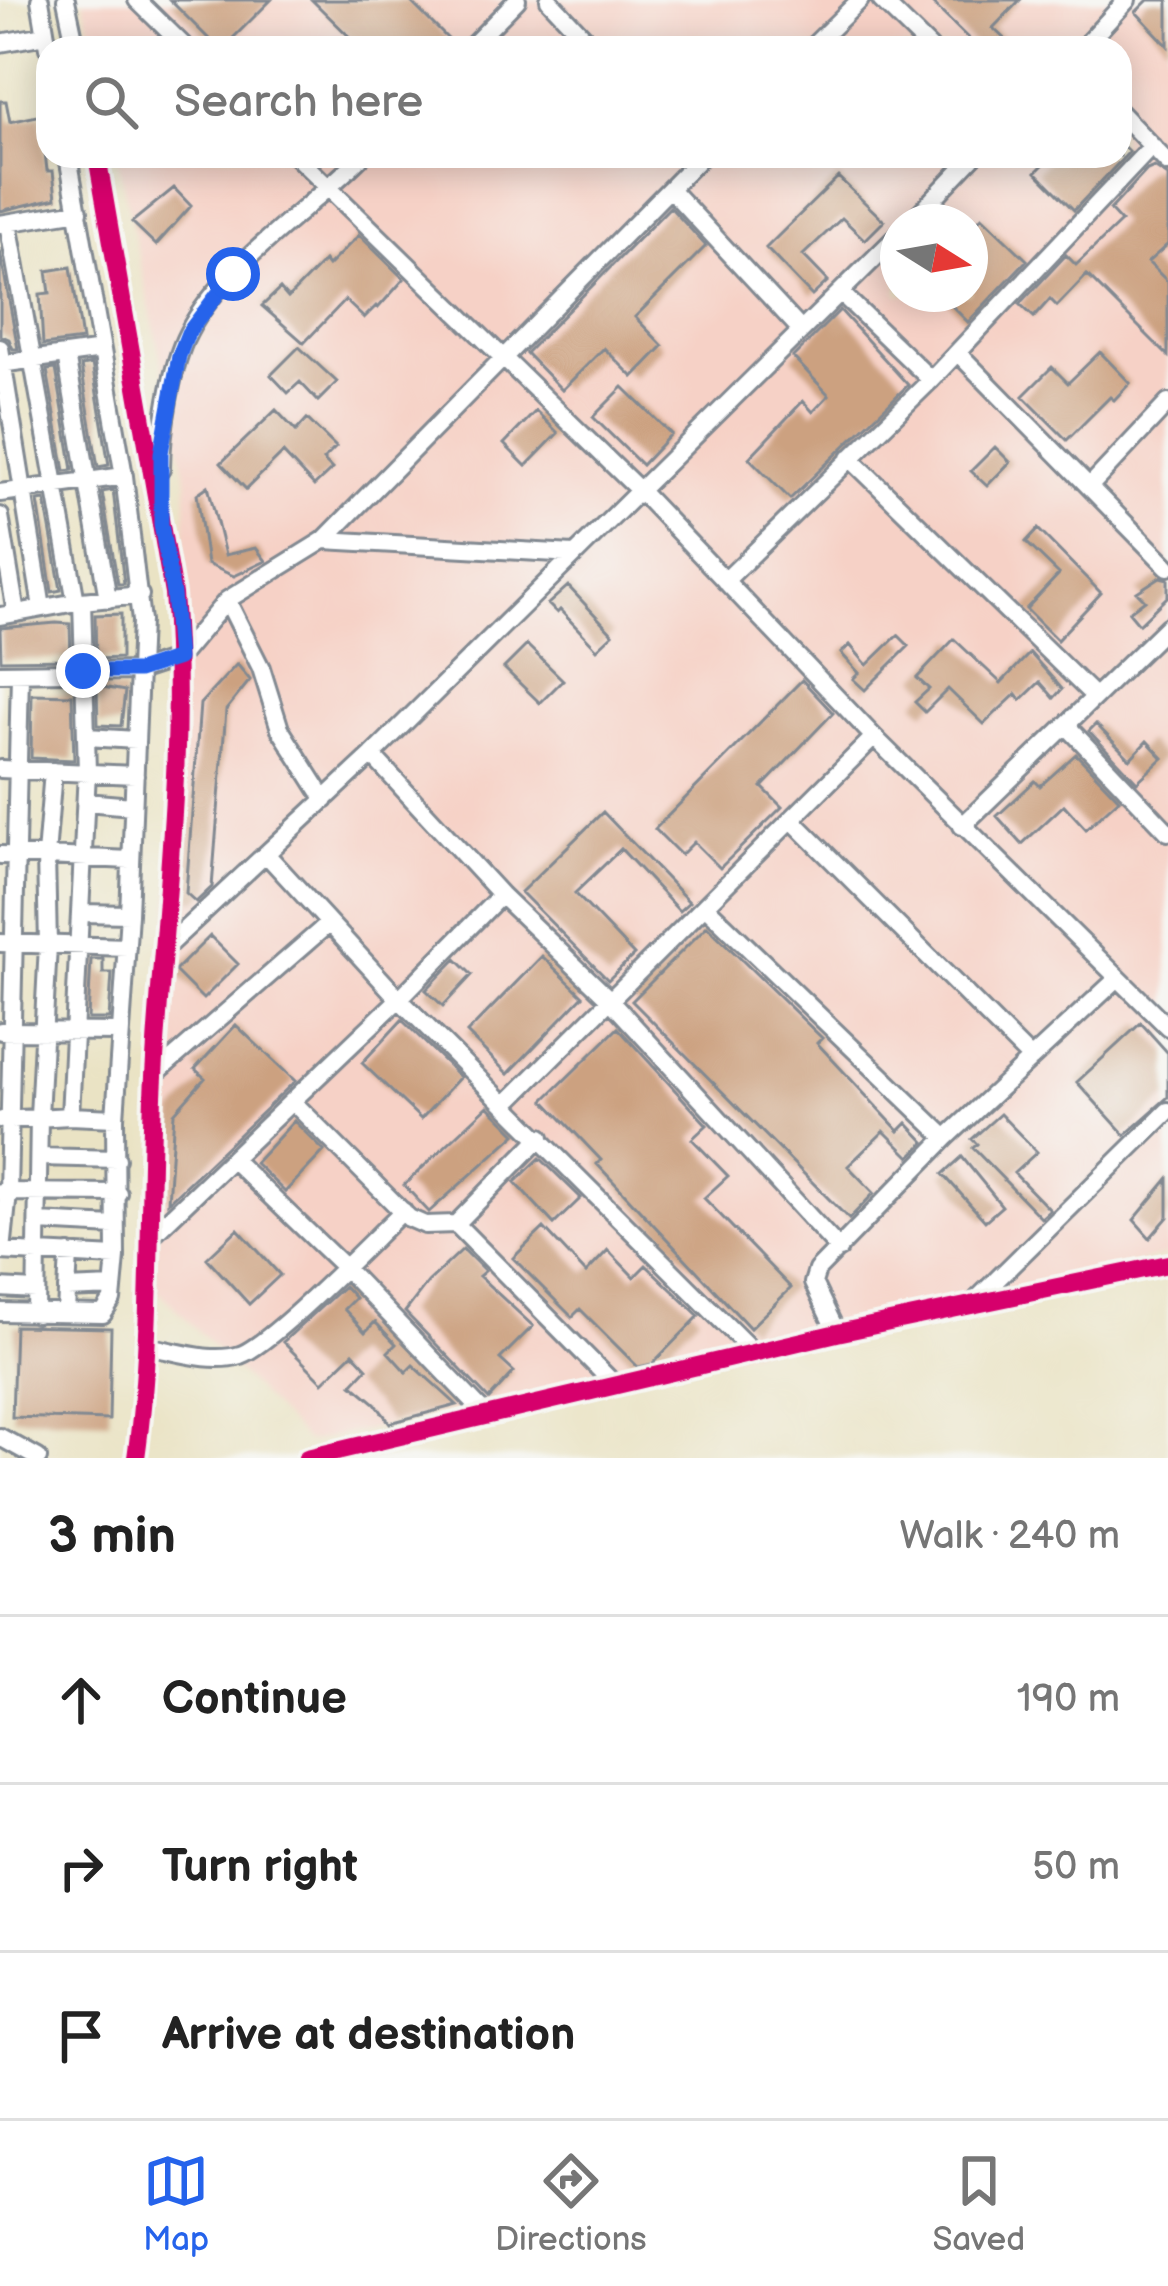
<!DOCTYPE html>
<meta charset="utf-8">
<style>
body{margin:0;font-family:"Balsamiq Sans",sans-serif;background:#f2f2f2;color:#222}
.compass{position:absolute;left:880px;top:204px;width:108px;height:108px;border-radius:50%;background:#fff;box-shadow:0 6px 30px #0003;rotate:101deg}
.stop{position:absolute;width:36px;height:36px;margin:-27px;border:9px solid #2563eb;border-radius:50%;background:#fff}
.stop.end{background:#2563eb;border-color:#fff;box-shadow:0 3px 12px #0008}
.list{margin:0;padding:0;list-style:none}
h2{display:flex;justify-content:space-between;align-items:center;height:156px;margin:0;padding:0 48px;font-size:51px}
h2 small{font-size:39px;font-weight:400;color:#767676}
.list li{display:grid;grid-template-columns:78px 1fr auto;gap:36px;align-items:center;box-sizing:border-box;height:168px;padding:0 48px;border-top:3px solid #e0e0e0}
.list b{display:block;font-size:45px;white-space:nowrap}
.list em{font-size:39px;font-style:normal;color:#767676}
.icon{flex:none;width:66px;height:66px;fill:none;stroke:currentColor;stroke-width:2;stroke-linecap:round;stroke-linejoin:round}
.map{position:relative;flex:none;width:1168px;height:1458px;overflow:hidden}
.search{position:absolute;background:#fff;box-shadow:0 6px 30px #0003;left:36px;right:36px;top:36px;height:132px;display:flex;align-items:center;gap:30px;box-sizing:border-box;padding:0 42px;border-radius:36px;color:#767676;font-size:45px}
.sheet{height:660px;background:#fff}
nav{display:flex;justify-content:space-around;align-items:center;box-sizing:border-box;height:168px;border-top:3px solid #e0e0e0;background:#fff;font-size:33px;color:#767676}
nav a{display:grid;justify-items:center;gap:6px}
nav .on{color:#2563eb}
.map>svg:first-child{display:block}
.built{fill:#f6d1c6;fill-rule:evenodd}
.building{fill:#cca180}
.lines{fill:none;stroke-linecap:round;stroke-linejoin:round}
.minor-casing{stroke:#828991;stroke-width:22}
.minor{stroke:#fff;stroke-width:16}
.cycleway-casing{stroke:#f6f6f2;stroke-width:26}
.cycleway{stroke:#d6006c;stroke-width:18}
.route{stroke:#2563eb;stroke-width:15}
</style>
<div class="map">
<svg width="1168" height="1458" viewBox="0 0 1168 1458">
<rect width="100%" height="100%" fill="#f6f6f2"/>
<filter id="ink" filterUnits="userSpaceOnUse"><feTurbulence type="fractalNoise" baseFrequency=".00833" numOctaves="2"/><feDisplacementMap in="SourceGraphic" scale="24" xChannelSelector="R" yChannelSelector="G"/><feConvolveMatrix kernelMatrix="1 2 1 2 8 2 1 2 1" color-interpolation-filters="sRGB"/></filter>
<filter id="wash" filterUnits="userSpaceOnUse"><feTurbulence type="fractalNoise" baseFrequency=".004" numOctaves="4" result="noise"/><feDisplacementMap in="SourceGraphic" scale="48" xChannelSelector="R" yChannelSelector="G"/><feGaussianBlur stdDeviation="2.7" result="paint"/><feColorMatrix in="noise" values="0 0 0 0 0 0 0 0 0 0 0 0 0 0 0 0 0 1.4 0 .05"/><feComposite in="paint" operator="in"/></filter>
<g filter="url(#wash)">
<rect width="100%" height="100%" fill="#eae3c4"/>
<path class="built" d="M 83,0 L 1168,0 L 1168,1255 L 756,1349 L 307,1442 L 155,1287 L 187,480 L 117,156 L 1120,156 L 1120,48 L 94,48 ZM 898,222 L 970,222 L 970,294 L 898,294 Z"/>
<g id="blocks">
<path class="building" d="M 170,0 L 271,0 L 223,48 L 218,48 Z
M 312,0 L 409,0 L 450,41 L 444,48 L 361,48 Z
M 929,0 L 1020,0 L 993,28 L 1014,48 L 978,48 Z
M 1148,0 L 1168,0 L 1168,46 L 1136,12 Z
M 0,101 L 6,101 L 10,122 L 41,115 L 47,171 L 53,171 L 56,198 L 0,211 Z
M 1120,143 L 1129,152 L 1074,210 L 1036,172 L 1052,156 L 1060,161 L 1064,156 L 1120,156 Z
M 1154,167 L 1168,176 L 1168,244 L 1148,262 L 1168,282 L 1168,356 L 1087,275 L 1057,306 L 1050,299 L 1034,317 L 1020,304 L 1066,255 L 1076,265 L 1121,222 L 1110,210 L 1147,170 Z
M 838,177 L 884,221 L 865,240 L 842,218 L 803,255 L 828,281 L 812,296 L 766,248 Z
M 174,188 L 191,206 L 156,245 L 132,222 Z
M 670,207 L 706,246 L 635,317 L 663,346 L 633,377 L 604,348 L 562,390 L 526,353 Z
M 982,217 L 1027,260 L 968,322 L 940,294 L 970,294 L 970,230 Z
M 359,235 L 404,279 L 378,308 L 376,306 L 364,318 L 345,300 L 304,343 L 262,306 L 280,289 L 288,298 L 324,261 L 328,266 Z
M 0,251 L 18,349 L 13,349 L 9,339 L 0,335 Z
M 71,267 L 82,340 L 43,345 L 40,294 L 50,293 L 47,271 Z
M 840,310 L 908,385 L 790,499 L 749,458 L 803,401 L 813,412 L 829,395 L 793,357 Z
M 299,347 L 337,382 L 318,401 L 300,382 L 288,393 L 271,375 Z
M 1100,352 L 1130,383 L 1114,400 L 1110,397 L 1067,440 L 1023,396 L 1052,367 L 1068,383 Z
M 92,364 L 109,465 L 98,467 L 81,366 Z
M 56,369 L 73,470 L 65,471 L 47,370 Z
M 623,387 L 671,434 L 642,465 L 593,417 Z
M 276,410 L 296,431 L 307,419 L 336,447 L 323,460 L 332,469 L 314,486 L 283,453 L 246,489 L 221,463 Z
M 536,411 L 558,433 L 526,466 L 504,444 Z
M 995,447 L 1010,462 L 987,486 L 971,471 Z
M 208,486 L 225,555 L 256,548 L 266,561 L 234,576 L 207,564 L 197,494 Z
M 113,490 L 124,584 L 118,584 L 102,492 Z
M 45,500 L 61,590 L 52,592 L 38,501 Z
M 1038,529 L 1101,593 L 1057,640 L 1026,609 L 1059,574 L 1026,542 Z
M 1160,577 L 1168,579 L 1168,596 L 1139,624 L 1129,612 L 1145,600 L 1137,592 Z
M 568,586 L 613,634 L 597,649 L 560,610 L 557,613 L 548,604 Z
M 121,614 L 121,658 L 96,659 L 95,615 Z
M 56,623 L 70,624 L 71,659 L 1,660 L 0,628 Z
M 898,635 L 909,646 L 865,690 L 853,679 L 859,673 L 841,653 L 850,645 L 867,665 Z
M 954,639 L 1001,683 L 1030,653 L 1062,689 L 1054,698 L 1040,682 L 1021,700 L 1016,694 L 984,724 L 948,689 L 925,712 L 915,702 L 929,689 L 917,678 Z
M 527,645 L 563,680 L 540,703 L 504,668 Z
M 237,664 L 250,680 L 226,710 L 212,887 L 196,902 L 186,893 L 200,704 Z
M 802,680 L 833,713 L 762,787 L 782,807 L 720,868 L 694,842 L 681,855 L 655,829 Z
M 97,686 L 125,691 L 121,726 L 98,725 Z
M 32,694 L 72,695 L 74,760 L 31,758 Z
M 1096,724 L 1130,759 L 1147,741 L 1163,758 L 1137,782 L 1089,731 Z
M 1076,754 L 1119,799 L 1086,829 L 1064,805 L 1022,844 L 997,816 L 1035,781 L 1040,786 Z
M 603,812 L 689,902 L 679,911 L 621,849 L 575,893 L 634,955 L 608,980 L 521,892 Z
M 707,926 L 822,1038 L 817,1043 L 899,1131 L 907,1123 L 925,1142 L 910,1157 L 884,1131 L 848,1166 L 874,1193 L 849,1219 L 632,1001 Z
M 210,936 L 238,964 L 203,999 L 175,971 Z
M 542,956 L 583,996 L 508,1074 L 467,1033 Z
M 91,959 L 103,959 L 103,973 L 112,973 L 109,1019 L 88,1019 Z
M 456,959 L 472,975 L 443,1006 L 426,990 Z
M 402,1020 L 460,1077 L 421,1119 L 362,1063 Z
M 1141,1023 L 1168,1053 L 1168,1097 L 1125,1135 L 1077,1082 Z
M 236,1025 L 295,1081 L 168,1202 L 174,1113 L 205,1078 L 195,1069 Z
M 618,1028 L 707,1125 L 692,1139 L 728,1176 L 704,1198 L 791,1288 L 750,1328 L 597,1164 L 601,1160 L 544,1100 Z
M 488,1106 L 516,1134 L 429,1212 L 404,1185 Z
M 1000,1114 L 1037,1152 L 1014,1173 L 1050,1210 L 1041,1218 L 973,1148 L 977,1144 L 972,1139 Z
M 294,1121 L 324,1151 L 285,1192 L 255,1163 Z
M 962,1157 L 1002,1206 L 985,1221 L 943,1174 Z
M 540,1158 L 581,1198 L 554,1224 L 515,1182 Z
M 1168,1179 L 1168,1217 L 1150,1238 L 1134,1220 Z
M 544,1228 L 586,1273 L 608,1250 L 634,1277 L 646,1265 L 699,1316 L 652,1364 L 638,1367 L 580,1309 L 572,1317 L 513,1258 Z
M 238,1229 L 280,1275 L 249,1304 L 207,1258 Z
M 463,1249 L 485,1271 L 479,1276 L 533,1326 L 500,1359 L 514,1372 L 489,1399 L 405,1312 L 428,1282 Z
M 344,1286 L 355,1298 L 344,1309 L 365,1332 L 375,1322 L 396,1344 L 388,1352 L 406,1372 L 413,1365 L 457,1405 L 390,1423 L 375,1403 L 352,1384 L 367,1368 L 353,1353 L 323,1382 L 283,1342 Z
M 15,1326 L 111,1328 L 109,1420 L 12,1417 Z"/>
</g>
</g>
<g filter="url(#ink)">
<use href="#blocks" fill-opacity="0" stroke="#828991" stroke-width="3"/>
<g class="lines">
<g class="minor-casing">
<path id="minor" d="M 40,0 L 48,48
M 66,0 L 76,48
M 137,0 L 186,48
M 549,0 L 594,48
M 881,0 L 930,48
M 0,43 L 46,35
M 470,48 L 517,0
M 811,48 L 860,0
M 1083,48 L 1127,0
M 1120,113 L 1168,163
M 97,156 L 173,594 C 186,754 163,916 154,1076 C 147,1203 154,1331 136,1458
M 296,156 L 639,490 L 874,737 L 1168,1027
M 671,190 L 801,330
M 911,222 L 974,156
M 8,223 L 76,602
M 0,224 L 79,211
M 842,294 L 931,380
M 0,348 L 42,608
M 958,353 L 1168,567
M 66,355 L 108,599
M 0,364 L 102,350
M 850,458 L 1095,697
M 161,469 C 161,433 171,365 188,333 C 223,265 308,211 362,156
M 1090,486 L 1168,403
M 0,493 L 124,476
M 0,516 L 16,613
M 324,540 L 574,554
M 725,581 L 931,380 L 1152,146
M 227,600 L 261,668 L 280,729 L 325,800
M 0,616 L 82,601 L 140,595
M 0,673 L 138,671 L 178,658 L 227,600 L 324,540 L 702,156
M 1066,725 L 1168,832
M 87,737 L 136,740
M 372,755 L 501,895 L 609,999 L 839,1249
M 0,769 L 135,775
M 86,802 L 132,806
M 792,820 L 1031,1059
M 962,826 L 1168,626
M 0,855 L 46,856 L 53,771
M 267,855 L 399,999 L 755,1354
M 706,907 L 946,1138
M 82,913 L 129,914
M 0,943 L 127,947
M 166,947 L 372,755 L 898,235
M 1,1031 L 119,1032
M 154,1075 L 328,924
M 293,1102 L 409,1218 L 425,1225 L 456,1224 L 541,1137
M 507,1103 L 874,737
M 70,1116 L 87,771 L 82,601
M 2,1120 L 70,1116 L 115,1118
M 39,1157 L 117,1159
M 232,1159 L 343,1266 L 485,1414
M 0,1192 L 118,1193
M 39,1222 L 114,1226
M 456,1224 L 616,1386
M 150,1237 L 399,999 L 501,895
M 0,1251 L 116,1257
M 2,1251 L 8,1193 L 20,674
M 0,1288 L 35,1290
M 67,1289 L 113,1287
M 969,1307 L 1168,1111
M 0,1312 L 103,1314 L 112,1300 L 116,1257 L 115,1118 L 129,914 L 141,621 L 124,476 L 68,156
M 66,1312 L 69,1254
M 36,1314 L 39,1116 L 48,945 L 46,856 L 130,860
M 837,1333 L 813,1283 L 817,1270 L 946,1138 L 1118,978
M 146,1346 C 175,1351 211,1364 240,1355 C 272,1344 372,1240 403,1211
M 0,1437 L 38,1458
M 307,1458 L 837,1333 L 1168,1264"/>
</g>
<use href="#minor" class="minor"/>
<g class="cycleway-casing">
<path id="cycleway" d="M 97,156 L 173,594 C 186,754 163,916 154,1076 C 147,1203 154,1331 136,1458
M 307,1458 L 837,1333 L 1168,1264"/>
</g>
<use href="#cycleway" class="cycleway"/>
</g>
</g>
<g class="lines" filter="url(#ink)">
<path class="route" d="M 83,671 L 138,671 L 178,658 L 173,594 L 161,524 L 161,453 L 179,356 L 188,333 L 233,274"/>
</g>
</svg>
<svg class="compass" viewBox="-18 -18 36 36"><path d="M0-13l5 13h-10z" fill="#e53935"/><path d="M0 13l5-13h-10z" fill="#767676"/></svg>
<div class="stop" style="left:233px;top:274px"></div>
<div class="stop end" style="left:83px;top:671px"></div>
<div class="search"><svg class="icon" aria-label="search" viewBox="0 0 24 24"><circle cx="10" cy="10" r="6"/><path d="M15 15l6 6"/></svg>Search here</div>
</div>
<section class="sheet">
<h2>3 min<small>Walk · 240 m</small></h2>
<ul class="list">
<li><svg class="icon" aria-label="ahead" viewBox="0 0 24 24"><path d="M12 20V5M6 11l6-6 6 6"/></svg><div><b>Continue</b></div><em>190 m</em></li>
<li><svg class="icon" aria-label="right" viewBox="0 0 24 24"><path d="M7 20v-9h11M14 6l5 5-5 5"/></svg><div><b>Turn right</b></div><em>50 m</em></li>
<li><svg class="icon" aria-label="arrive" viewBox="0 0 24 24"><path d="M6 21V4h12l-3 4 3 4H6"/></svg><div><b>Arrive at destination</b></div></li>
</ul>
</section>
<nav>
<a class="on"><svg class="icon" aria-label="map" viewBox="0 0 24 24"><path d="M3 6l6-2 6 2 6-2v14l-6 2-6-2-6 2zM9 4v14M15 6v14"/></svg>Map</a>
<a><svg class="icon" aria-label="directions" viewBox="0 0 24 24"><path d="M12 3l9 9-9 9-9-9zM9 14v-3h6M13 9l2 2-2 2"/></svg>Directions</a>
<a><svg class="icon" aria-label="saved" viewBox="0 0 24 24"><path d="M7 4h10v16l-5-4-5 4z"/></svg>Saved</a>
</nav>
